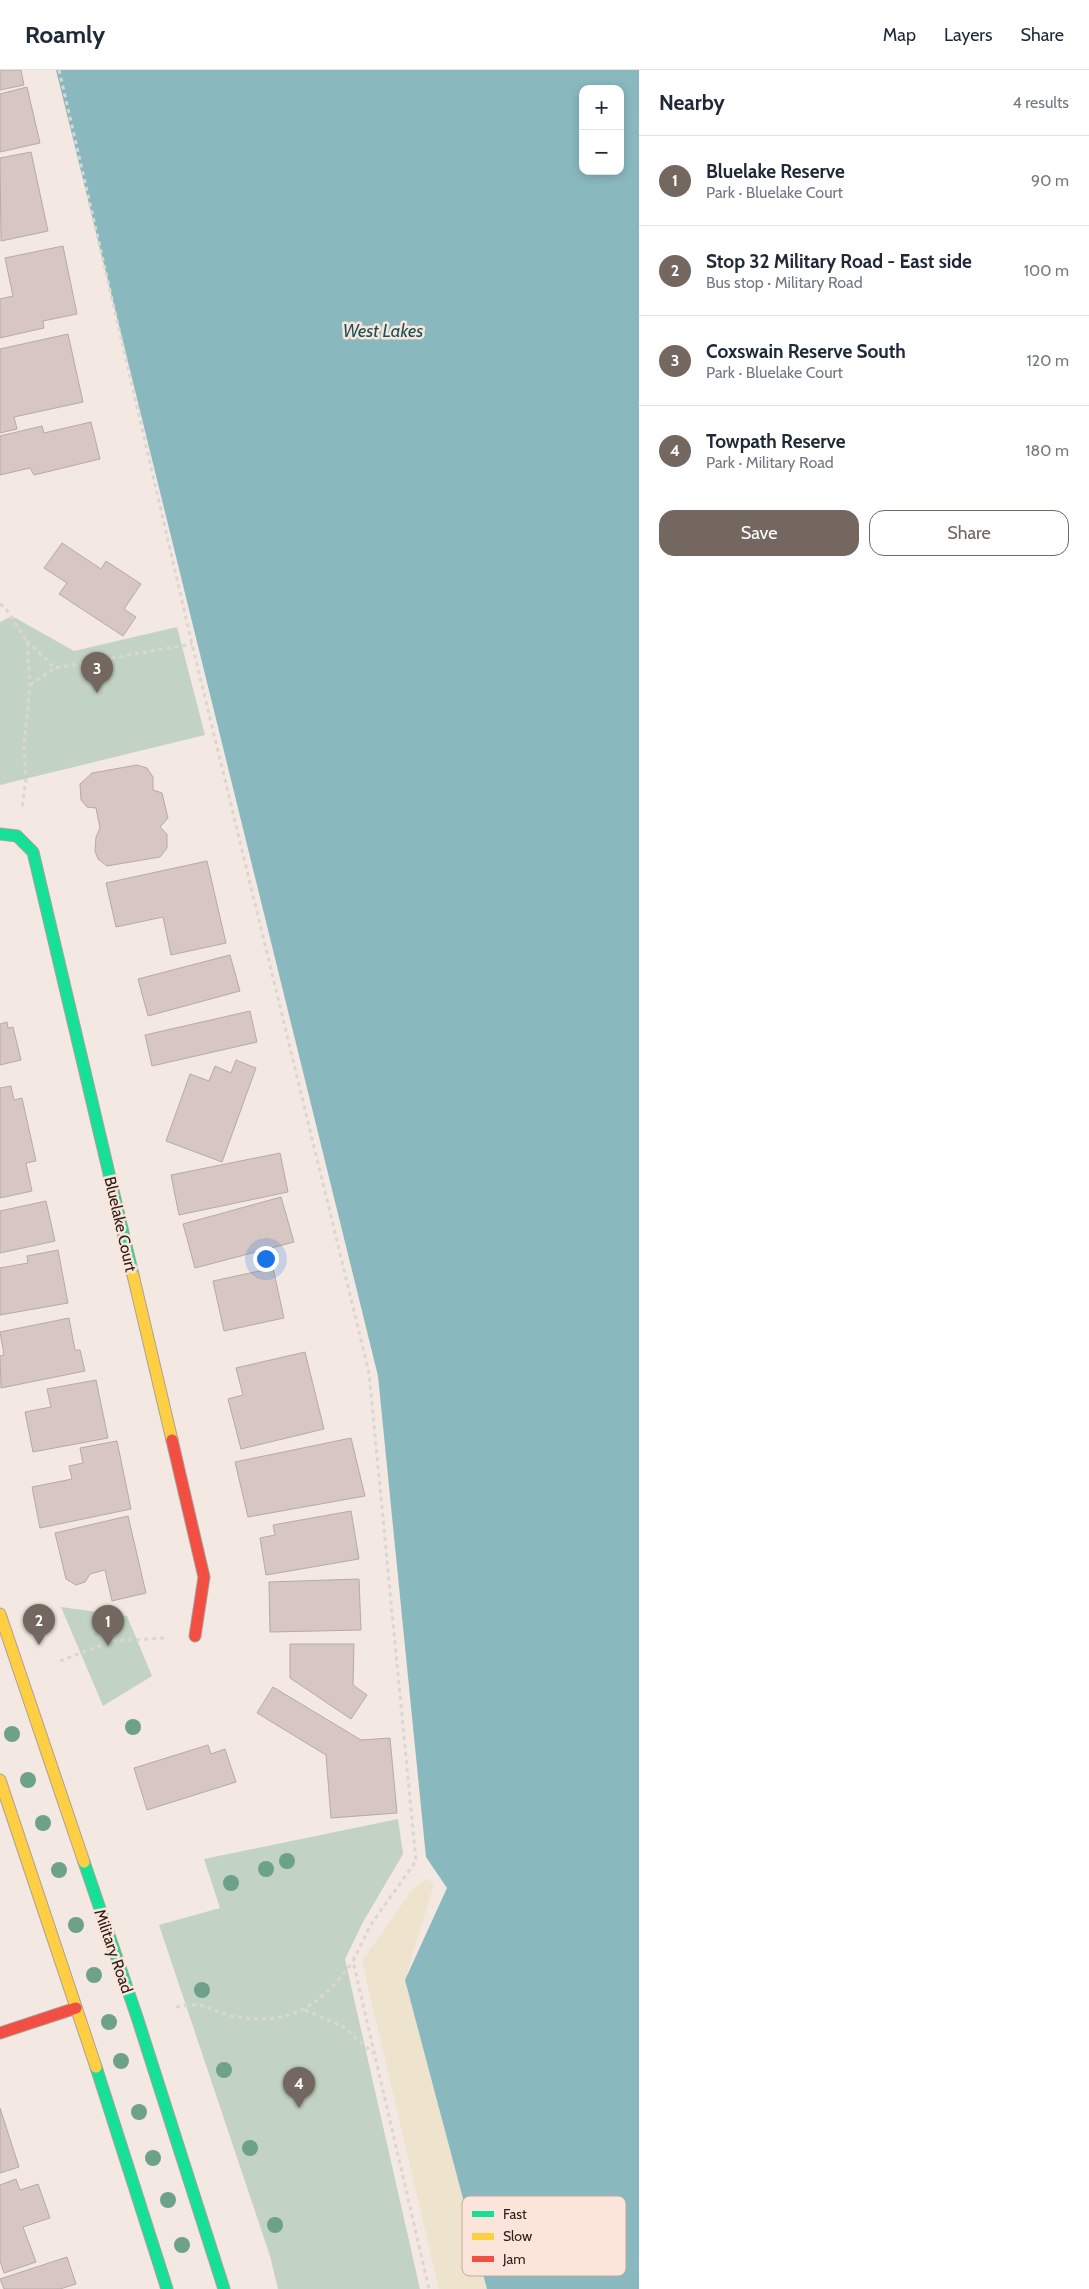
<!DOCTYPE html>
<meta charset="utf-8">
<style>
body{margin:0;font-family:Cabin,sans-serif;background:#f2f2f3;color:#1f2937}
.controls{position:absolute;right:15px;top:15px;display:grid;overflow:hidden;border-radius:10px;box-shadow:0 2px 8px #0003}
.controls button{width:45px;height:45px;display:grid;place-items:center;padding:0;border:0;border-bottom:1px solid #e0e1e3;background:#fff;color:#1f2937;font:25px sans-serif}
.you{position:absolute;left:265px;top:1188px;width:18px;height:18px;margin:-12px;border:4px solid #fff;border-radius:50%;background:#1a73e8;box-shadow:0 0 0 8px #1a73e833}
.badge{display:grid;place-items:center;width:32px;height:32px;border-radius:50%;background:#736760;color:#fff;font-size:16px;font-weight:700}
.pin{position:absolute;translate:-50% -41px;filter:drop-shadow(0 1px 2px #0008)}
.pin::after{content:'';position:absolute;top:26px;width:18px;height:15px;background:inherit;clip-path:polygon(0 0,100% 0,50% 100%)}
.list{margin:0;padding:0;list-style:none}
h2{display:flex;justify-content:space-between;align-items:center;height:65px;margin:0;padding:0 20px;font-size:21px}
h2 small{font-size:16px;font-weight:400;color:#747a83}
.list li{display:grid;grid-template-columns:32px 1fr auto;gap:15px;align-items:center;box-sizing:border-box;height:90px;padding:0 20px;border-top:1px solid #e0e1e3}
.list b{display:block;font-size:19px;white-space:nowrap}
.list p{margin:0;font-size:16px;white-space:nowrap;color:#747a83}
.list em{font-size:16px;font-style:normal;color:#747a83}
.actions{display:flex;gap:10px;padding:15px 20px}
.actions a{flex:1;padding:11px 0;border:1px solid #736760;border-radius:15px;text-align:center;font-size:18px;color:#736760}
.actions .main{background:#736760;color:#fff}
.map{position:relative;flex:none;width:639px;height:2219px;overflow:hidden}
header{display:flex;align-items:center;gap:30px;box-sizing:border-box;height:70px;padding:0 25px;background:#fff;border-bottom:1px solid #e0e1e3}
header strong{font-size:24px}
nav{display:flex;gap:28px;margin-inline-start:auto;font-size:18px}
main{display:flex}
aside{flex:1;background:#fff}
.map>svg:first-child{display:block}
.green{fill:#c2d3c3}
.sand{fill:#eee4cd}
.water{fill:#89b8bf;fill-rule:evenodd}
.building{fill:#d7c6c1;stroke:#b6aaa7}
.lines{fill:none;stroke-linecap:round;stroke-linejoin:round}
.fast-casing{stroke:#aca09b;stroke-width:13}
.slow-casing{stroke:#aca09b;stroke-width:13}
.jam-casing{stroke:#aca09b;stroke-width:13}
.path{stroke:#dad6d4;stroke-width:3;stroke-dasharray:4 4;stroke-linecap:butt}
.fast{stroke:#16e098;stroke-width:11}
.slow{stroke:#ffcf43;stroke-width:11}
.jam{stroke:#f24e42;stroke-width:11}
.tree{fill:#6da189}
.labels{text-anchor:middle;stroke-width:5;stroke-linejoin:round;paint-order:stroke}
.street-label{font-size:16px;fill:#2e211a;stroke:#fbe5da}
.water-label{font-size:18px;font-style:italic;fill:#16545d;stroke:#fbe5da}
.key{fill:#fbe5da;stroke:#beaaa0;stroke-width:1}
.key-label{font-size:14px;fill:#2e211a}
</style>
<header>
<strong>Roamly</strong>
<nav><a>Map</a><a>Layers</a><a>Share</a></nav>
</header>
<main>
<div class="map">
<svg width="639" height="2219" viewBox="0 0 639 2219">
<rect width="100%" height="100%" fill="#f3e8e2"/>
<path class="green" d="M 12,546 L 74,581 L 177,557 L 205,665 L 0,715 L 0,552 Z
M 61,1537 L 127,1546 L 152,1606 L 103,1636 Z
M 398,1749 L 403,1784 L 363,1852 L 345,1889 L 420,2219 L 278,2219 L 270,2186 L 159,1855 L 220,1838 L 204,1789 Z"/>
<path class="sand" d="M 427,1809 L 434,1814 L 405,1910 L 487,2219 L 439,2219 L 362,1891 L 413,1819 Z"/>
<path class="water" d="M 56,0 L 639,0 L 639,2219 L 487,2219 L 405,1910 L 447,1818 L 426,1787 L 378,1306 ZM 583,19 L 620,19 L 620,101 L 583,101 Z"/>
<path class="building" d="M 0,0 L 21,0 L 24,15 L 0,20 Z
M 27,17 L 40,73 L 0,82 L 0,24 Z
M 31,82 L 48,161 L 1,171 L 0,88 Z
M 63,176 L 77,244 L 43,251 L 44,258 L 0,268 L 0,229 L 13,226 L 5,188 Z
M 68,264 L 83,332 L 14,347 L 17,359 L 0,363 L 0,279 Z
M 91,352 L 100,389 L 34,405 L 30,398 L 0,405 L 0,366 L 42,356 L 44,363 Z
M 62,473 L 101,499 L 106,491 L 141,514 L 124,539 L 136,547 L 123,566 L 59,524 L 67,513 L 44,498 Z
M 137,695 L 147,698 L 153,707 L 153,720 L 162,723 L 168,748 L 160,757 L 167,764 L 167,778 L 160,787 L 107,796 L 98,789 L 95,781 L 96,767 L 100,758 L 96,738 L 87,737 L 81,730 L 80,714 L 92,703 Z
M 207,791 L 226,873 L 171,885 L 163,847 L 116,857 L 106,813 Z
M 230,885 L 240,921 L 148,946 L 138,909 Z
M 250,941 L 257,972 L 152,996 L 145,965 Z
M 7,952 L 8,958 L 13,957 L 21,990 L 0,995 L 0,954 Z
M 236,990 L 256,998 L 222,1092 L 166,1071 L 190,1004 L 209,1011 L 215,996 L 231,1003 Z
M 11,1016 L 14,1030 L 22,1028 L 36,1091 L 26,1093 L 32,1121 L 0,1128 L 0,1018 Z
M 280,1083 L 288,1122 L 179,1145 L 171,1105 Z
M 281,1127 L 294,1172 L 195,1198 L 183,1154 Z
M 46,1131 L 55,1171 L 0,1183 L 0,1141 Z
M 58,1180 L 68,1233 L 0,1245 L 0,1198 L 28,1193 L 27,1186 Z
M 273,1198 L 284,1248 L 224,1261 L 213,1211 Z
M 69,1248 L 75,1280 L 80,1280 L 85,1301 L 1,1318 L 0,1286 L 4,1285 L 0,1262 Z
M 305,1282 L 324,1359 L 241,1379 L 228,1329 L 243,1325 L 236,1298 Z
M 96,1310 L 108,1368 L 33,1382 L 25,1342 L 51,1337 L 47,1319 Z
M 351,1368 L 365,1426 L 248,1447 L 235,1392 Z
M 117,1371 L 131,1439 L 40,1458 L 32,1417 L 72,1409 L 69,1396 L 83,1393 L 80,1378 Z
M 351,1441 L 359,1489 L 266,1505 L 260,1468 L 275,1465 L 273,1455 Z
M 128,1446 L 146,1523 L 112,1531 L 105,1500 L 90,1504 L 85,1512 L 76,1515 L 66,1509 L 55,1463 Z
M 359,1509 L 361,1560 L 270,1562 L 269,1512 Z
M 290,1574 L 354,1574 L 353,1615 L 367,1625 L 351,1649 L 290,1608 Z
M 273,1617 L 361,1670 L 390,1668 L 397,1743 L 331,1748 L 326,1685 L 257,1643 Z
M 208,1675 L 211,1684 L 225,1679 L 236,1712 L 147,1740 L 134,1698 Z
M 0,2038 L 19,2097 L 0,2103 Z
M 16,2109 L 20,2120 L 38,2114 L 50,2148 L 23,2157 L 36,2192 L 4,2203 L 0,2191 L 0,2115 Z
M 67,2187 L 76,2214 L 60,2219 L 4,2219 L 0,2209 Z"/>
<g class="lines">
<g class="fast-casing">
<path id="fast" d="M 0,764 L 17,766 L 33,782 L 133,1205
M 84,1792 L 137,1947 L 224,2219
M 96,1997 L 167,2219"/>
</g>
<g class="slow-casing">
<path id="slow" d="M 133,1205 L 172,1370
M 0,1544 L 84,1792
M 0,1710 L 96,1997"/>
</g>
<g class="jam-casing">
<path id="jam" d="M 172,1370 L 204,1507 L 195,1566
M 0,1963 L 76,1938"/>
</g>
<path class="path" d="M 59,0 L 192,574 L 369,1303 L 416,1791 L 370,1856 L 353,1891 L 429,2219
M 0,534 L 6,539 L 27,571 L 30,615 L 24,676 L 26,709 L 22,738
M 27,571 L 55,598 L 192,574
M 30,615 L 55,598
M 60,1591 L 112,1571 L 165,1568
M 176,1937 C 183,1936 192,1934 199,1935 C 209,1937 218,1942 228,1945 C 286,1958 320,1938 353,1891
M 305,1940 L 342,1956 L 373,1983"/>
<use href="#fast" class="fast"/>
<use href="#slow" class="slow"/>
<use href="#jam" class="jam"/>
</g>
<g class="tree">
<circle cx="133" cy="1657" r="8"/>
<circle cx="12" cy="1664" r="8"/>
<circle cx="28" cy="1710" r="8"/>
<circle cx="43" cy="1753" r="8"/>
<circle cx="287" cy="1791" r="8"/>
<circle cx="266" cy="1799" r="8"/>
<circle cx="59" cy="1800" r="8"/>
<circle cx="231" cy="1813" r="8"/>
<circle cx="76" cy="1855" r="8"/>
<circle cx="94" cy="1905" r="8"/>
<circle cx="202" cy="1920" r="8"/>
<circle cx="109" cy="1952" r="8"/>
<circle cx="121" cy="1991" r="8"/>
<circle cx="224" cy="2000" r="8"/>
<circle cx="139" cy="2042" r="8"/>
<circle cx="250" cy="2078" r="8"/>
<circle cx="153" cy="2088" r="8"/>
<circle cx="168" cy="2130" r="8"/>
<circle cx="275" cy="2155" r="8"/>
<circle cx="182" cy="2175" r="8"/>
</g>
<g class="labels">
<g class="street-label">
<text transform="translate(121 1154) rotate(77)" y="6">Bluelake Court</text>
<text transform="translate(114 1881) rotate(71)" y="6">Military Road</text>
</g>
<g class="water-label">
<text x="383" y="267">West Lakes</text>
</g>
</g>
<rect x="462" y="2126" width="164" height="80" rx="8" class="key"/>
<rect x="472" y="2141" width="22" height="6" fill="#16e098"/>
<rect x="472" y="2163" width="22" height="7" fill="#ffcf43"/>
<rect x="472" y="2186" width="22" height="6" fill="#f24e42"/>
<g class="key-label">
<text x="503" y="2149">Fast</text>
<text x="503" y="2171">Slow</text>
<text x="503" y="2194">Jam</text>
</g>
</svg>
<div class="controls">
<button>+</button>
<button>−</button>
</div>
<div class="you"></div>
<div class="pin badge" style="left:108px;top:1576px">1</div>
<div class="pin badge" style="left:39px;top:1575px">2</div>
<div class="pin badge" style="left:97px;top:623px">3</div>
<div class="pin badge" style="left:299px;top:2038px">4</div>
</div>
<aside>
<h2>Nearby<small>4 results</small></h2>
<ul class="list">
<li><span class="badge">1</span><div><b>Bluelake Reserve</b><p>Park · Bluelake Court</p></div><em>90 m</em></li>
<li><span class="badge">2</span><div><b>Stop 32 Military Road - East side</b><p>Bus stop · Military Road</p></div><em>100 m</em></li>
<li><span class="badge">3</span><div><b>Coxswain Reserve South</b><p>Park · Bluelake Court</p></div><em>120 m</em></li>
<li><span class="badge">4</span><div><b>Towpath Reserve</b><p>Park · Military Road</p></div><em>180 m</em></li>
</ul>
<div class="actions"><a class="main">Save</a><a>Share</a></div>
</aside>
</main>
